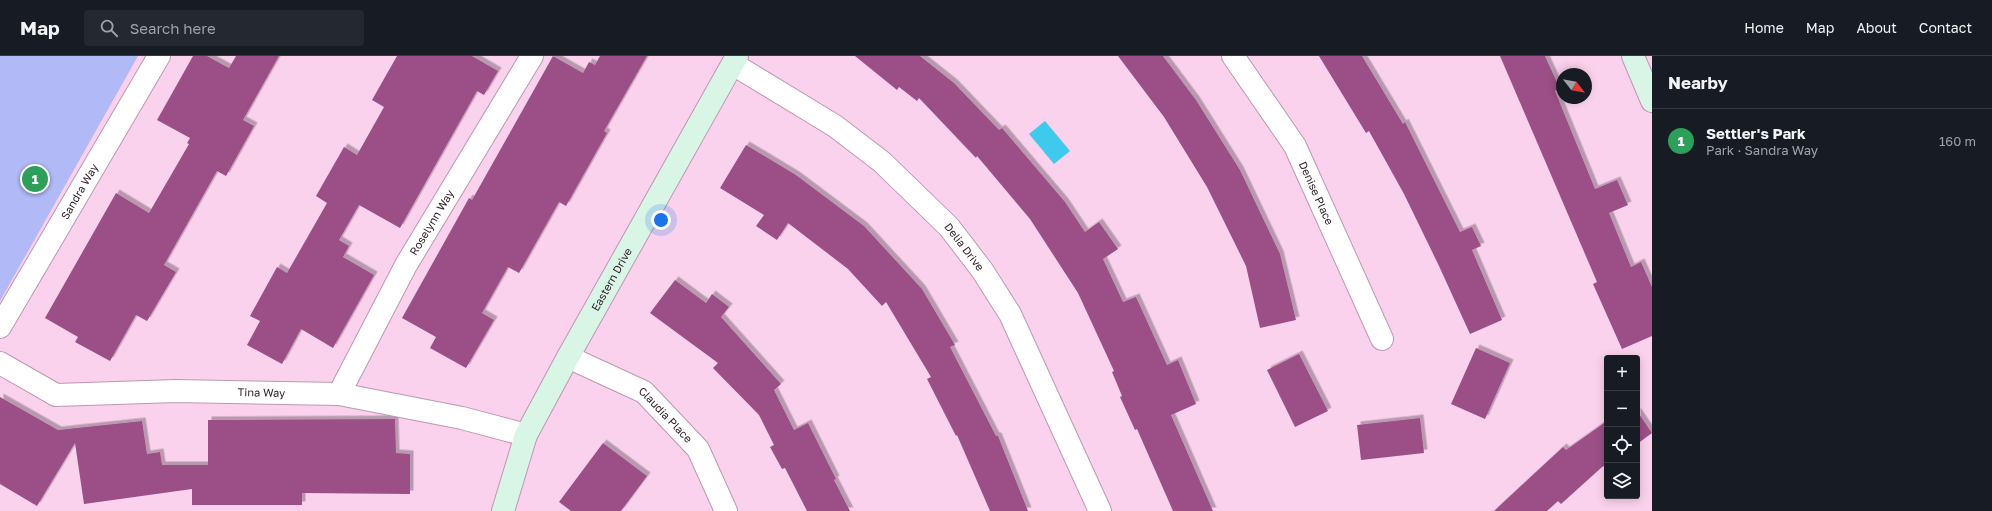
<!DOCTYPE html>
<meta charset="utf-8">
<style>
body{margin:0;font-family:"Golos Text",sans-serif;background:#242831;color:#f1f3f6}
.controls{position:absolute;right:12px;bottom:12px;display:grid;overflow:hidden;border-radius:4px;box-shadow:0 2px 10px #0003}
.controls button{width:36px;height:36px;display:grid;place-items:center;padding:0;border:0;border-bottom:1px solid #363941;background:#171b24;color:#f1f3f6;font:20px sans-serif}
.compass{position:absolute;left:1556px;top:12px;width:36px;height:36px;border-radius:50%;background:#171b24;box-shadow:0 2px 10px #0003;rotate:121deg}
.you{position:absolute;left:661px;top:164px;width:14px;height:14px;margin:-10px;border:3px solid #fff;border-radius:50%;background:#1a73e8;box-shadow:0 0 0 6px #1a73e833}
.badge{display:grid;place-items:center;width:26px;height:26px;border-radius:50%;background:#2a8459;color:#fff;font-size:13px;font-weight:700}
.pin{position:absolute;translate:-50% -50%;border:2px solid #fff;box-shadow:0 1px 4px #0006}
.list{margin:0;padding:0;list-style:none}
h2{display:flex;justify-content:space-between;align-items:center;height:52px;margin:0;padding:0 16px;font-size:17px}
h2 small{font-size:13px;font-weight:400;color:#9ea1a6}
.list li{display:grid;grid-template-columns:26px 1fr auto;gap:12px;align-items:center;box-sizing:border-box;height:64px;padding:0 16px;border-top:1px solid #363941}
.list b{display:block;font-size:15px;white-space:nowrap}
.list p{margin:0;font-size:13px;white-space:nowrap;color:#9ea1a6}
.list em{font-size:13px;font-style:normal;color:#9ea1a6}
.icon{flex:none;width:22px;height:22px;fill:none;stroke:currentColor;stroke-width:2;stroke-linecap:round;stroke-linejoin:round}
.map{position:relative;flex:none;width:1652px;height:455px;overflow:hidden}
header{display:flex;align-items:center;gap:24px;box-sizing:border-box;height:56px;padding:0 20px;background:#171b24;border-bottom:1px solid #363941}
header strong{font-size:19px}
nav{display:flex;gap:22px;margin-inline-start:auto;font-size:14px}
.search{width:280px;height:36px;background:#242831;display:flex;align-items:center;gap:10px;box-sizing:border-box;padding:0 14px;border-radius:4px;color:#9ea1a6;font-size:15px}
main{display:flex}
aside{flex:1;background:#171b24}
.map>svg:first-child{display:block}
.green{fill:#b1b9f6}
.water{fill:#3ecaec}
.building{fill:#9c4f87;filter:url(#shadow)}
.lines{fill:none;stroke-linecap:round;stroke-linejoin:round}
.street-casing{stroke:#be97b1;stroke-width:24}
.secondary-casing{stroke:#be97b1;stroke-width:24}
.street{stroke:#fff;stroke-width:22}
.secondary{stroke:#d9f5e6;stroke-width:22}
.labels{text-anchor:middle;stroke-width:4;stroke-linejoin:round;paint-order:stroke}
.street-label{font-size:11px;fill:#32232d;stroke:#fbd2ed}
</style>
<header>
<strong>Map</strong>
<div class="search"><svg class="icon" aria-label="search" viewBox="0 0 24 24"><circle cx="10" cy="10" r="6"/><path d="M15 15l6 6"/></svg>Search here</div>
<nav><a>Home</a><a>Map</a><a>About</a><a>Contact</a></nav>
</header>
<main>
<div class="map">
<svg width="1652" height="455" viewBox="0 0 1652 455">
<defs>
<filter id="shadow"><feDropShadow dx="3.5" dy="-3.5" stdDeviation="0" flood-color="#0004"/></filter>
</defs>
<rect width="100%" height="100%" fill="#fbd2ed"/>
<path class="green" d="M 0,0 L 138,0 L 0,245 Z"/>
<path class="water" d="M 1045,65 L 1070,95 L 1054,108 L 1029,78 Z"/>
<path class="building" d="M 193,0 L 207,0 L 229,12 L 236,0 L 279,0 L 243,64 L 254,70 L 226,120 L 217,115 L 164,209 L 176,216 L 147,265 L 136,259 L 110,305 L 75,286 L 78,281 L 45,262 L 116,137 L 149,157 L 189,88 L 187,87 L 190,82 L 157,64 Z
M 397,0 L 472,0 L 498,15 L 484,39 L 477,35 L 400,172 L 359,149 L 339,184 L 349,190 L 343,201 L 374,219 L 333,292 L 301,273 L 282,308 L 247,289 L 260,265 L 250,260 L 277,211 L 287,217 L 327,147 L 316,140 L 344,91 L 357,99 L 384,51 L 372,44 Z
M 553,0 L 583,17 L 589,6 L 595,9 L 600,0 L 647,0 L 604,75 L 607,77 L 566,150 L 559,146 L 519,217 L 508,211 L 482,257 L 494,264 L 466,312 L 430,292 L 436,281 L 402,262 L 469,142 L 472,144 Z
M 855,0 L 920,0 L 954,27 L 999,74 L 1002,72 L 1065,146 L 1085,176 L 1099,166 L 1118,193 L 1103,203 L 1123,246 L 1136,241 L 1167,309 L 1178,304 L 1196,348 L 1171,359 L 1213,455 L 1173,455 L 1137,373 L 1135,374 L 1120,341 L 1122,340 L 1112,316 L 1114,315 L 1078,237 L 1030,163 L 977,100 L 976,102 L 919,42 L 917,45 L 899,31 L 897,34 Z
M 1118,0 L 1163,0 L 1196,44 L 1240,114 L 1280,198 L 1296,264 L 1260,272 L 1246,210 L 1207,131 L 1164,61 Z
M 1319,0 L 1362,0 L 1403,68 L 1405,66 L 1460,176 L 1472,171 L 1481,190 L 1472,194 L 1502,264 L 1470,278 L 1439,210 L 1404,138 L 1369,75 L 1366,77 Z
M 1500,0 L 1545,0 L 1560,33 L 1555,35 L 1595,133 L 1617,124 L 1628,149 L 1609,157 L 1631,211 L 1641,206 L 1652,231 L 1652,280 L 1622,293 L 1593,228 L 1597,226 Z
M 746,89 L 796,119 L 864,170 L 922,233 L 955,289 L 950,291 L 996,380 L 998,380 L 1028,455 L 990,455 L 957,379 L 956,380 L 927,323 L 931,321 L 886,246 L 882,250 L 848,213 L 788,167 L 777,184 L 756,170 L 764,159 L 720,132 Z
M 675,224 L 706,247 L 712,238 L 729,251 L 721,261 L 781,328 L 774,334 L 794,374 L 808,367 L 836,423 L 834,424 L 850,455 L 807,455 L 785,412 L 782,413 L 770,391 L 774,389 L 759,359 L 713,312 L 718,307 L 650,257 Z
M 1476,292 L 1510,307 L 1485,363 L 1451,348 Z
M 1299,298 L 1328,355 L 1295,371 L 1267,314 Z
M 0,341 L 58,374 L 142,365 L 147,398 L 160,396 L 162,409 L 208,409 L 208,364 L 395,363 L 396,397 L 410,398 L 410,438 L 302,437 L 302,449 L 192,449 L 192,433 L 84,448 L 75,387 L 37,450 L 0,428 Z
M 1637,355 L 1652,377 L 1637,388 Z
M 1420,362 L 1424,397 L 1361,404 L 1357,369 Z
M 1607,365 L 1607,408 L 1602,411 L 1561,448 L 1558,445 L 1547,455 L 1494,455 L 1563,391 L 1566,394 Z
M 603,387 L 647,420 L 621,455 L 571,455 L 559,446 Z"/>
<g class="lines">
<g class="street-casing">
<g id="street">
<path id="s1" d="M 1233,0 L 1295,90 L 1382,283"/>
<path id="s2" d="M 733,8 L 835,70 L 882,106 L 949,171 L 982,214 L 1010,258 L 1100,455"/>
<path id="s3" d="M 0,271 L 159,0"/>
<path id="s4" d="M 568,301 L 644,336 L 698,393 L 726,455"/>
<path id="s5" d="M 0,307 L 56,339 L 176,335 L 339,338 L 462,362 L 526,379"/>
<path id="s6" d="M 339,338 L 406,209 L 532,0"/>
</g>
</g>
<g class="secondary-casing">
<g id="secondary">
<path d="M 1633,0 L 1652,45"/>
<path id="s7" d="M 503,455 L 526,379 L 568,301 L 737,0"/>
</g>
</g>
<use href="#street" class="street"/>
<use href="#secondary" class="secondary"/>
</g>
<g class="labels">
<g class="street-label">
<text dy="4" stroke="none"><textPath href="#s3" startOffset="157">Sandra Way</textPath></text>
<text dy="4" stroke="none"><textPath href="#s1" startOffset="161">Denise Place</textPath></text>
<text dy="4" stroke="none"><textPath href="#s6" startOffset="195">Roselynn Way</textPath></text>
<text dy="4" stroke="none"><textPath href="#s2" startOffset="297">Delia Drive</textPath></text>
<text dy="4" stroke="none"><textPath href="#s7" startOffset="257">Eastern Drive</textPath></text>
<text dy="4" stroke="none"><textPath href="#s5" startOffset="270">Tina Way</textPath></text>
<text dy="4" stroke="none"><textPath href="#s4" startOffset="115">Claudia Place</textPath></text>
</g>
</g>
</svg>
<div class="controls">
<button>+</button>
<button>−</button>
<button><svg class="icon" aria-label="locate" viewBox="0 0 24 24"><circle cx="12" cy="12" r="6"/><path d="M12 2v4M12 18v4M2 12h4M18 12h4"/></svg></button>
<button><svg class="icon" aria-label="layers" viewBox="0 0 24 24"><path d="M12 4l9 5-9 5-9-5zM3 14l9 5 9-5"/></svg></button>
</div>
<svg class="compass" viewBox="-18 -18 36 36"><path d="M0-13l5 13h-10z" fill="#e53935"/><path d="M0 13l5-13h-10z" fill="#9ea1a6"/></svg>
<div class="you"></div>
<div class="pin badge" style="left:35px;top:123px;background:#2e9e5b">1</div>
</div>
<aside>
<h2>Nearby<small></small></h2>
<ul class="list">
<li><span class="badge" style="background:#2e9e5b">1</span><div><b>Settler's Park</b><p>Park · Sandra Way</p></div><em>160 m</em></li>
</ul>
</aside>
</main>
